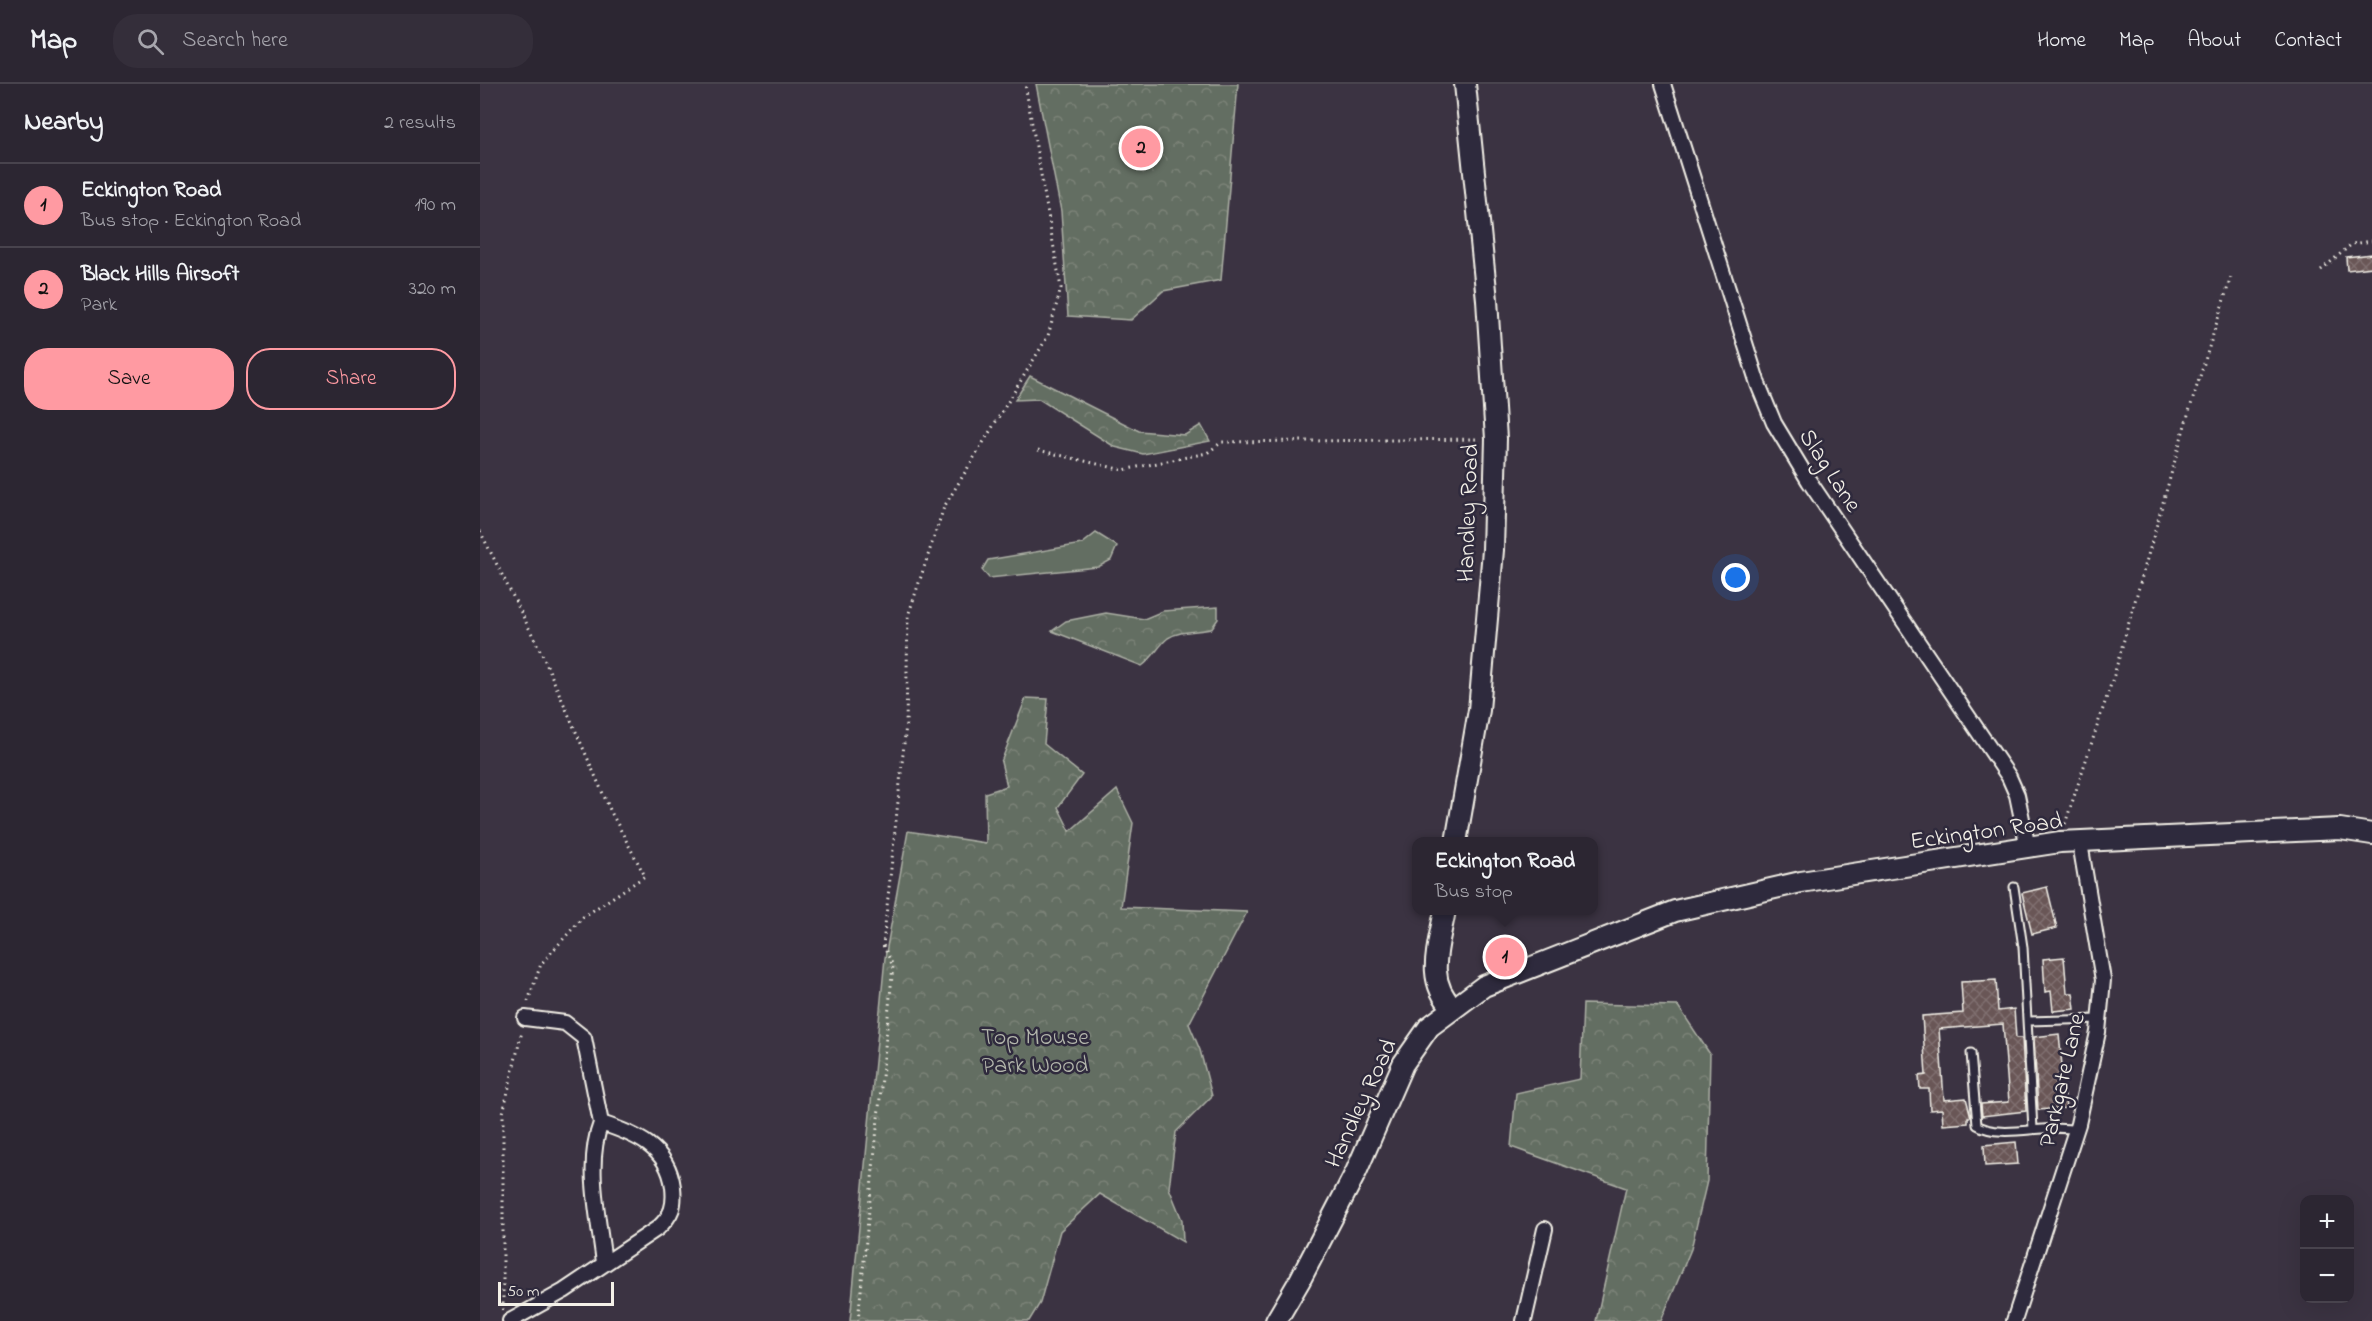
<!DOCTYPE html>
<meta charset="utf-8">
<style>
body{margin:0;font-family:"Indie Flower",sans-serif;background:#342e3a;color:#f1f3f6}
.controls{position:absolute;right:18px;bottom:18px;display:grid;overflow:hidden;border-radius:12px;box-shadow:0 6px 24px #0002}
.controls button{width:54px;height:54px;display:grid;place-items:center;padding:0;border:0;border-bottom:2px solid #48434d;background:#2c2632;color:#f1f3f6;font:30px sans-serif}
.scale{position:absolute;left:18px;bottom:15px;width:116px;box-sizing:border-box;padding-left:6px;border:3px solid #f4f1e8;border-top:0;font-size:16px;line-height:21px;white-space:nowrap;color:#f4f1e8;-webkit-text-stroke:4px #2f2a3d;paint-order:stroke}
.you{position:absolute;left:1256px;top:494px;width:21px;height:21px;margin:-15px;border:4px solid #fff;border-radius:50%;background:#1a73e8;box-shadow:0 0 0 9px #1a73e833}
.badge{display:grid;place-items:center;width:39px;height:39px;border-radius:50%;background:#ff9aa2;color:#111;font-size:20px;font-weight:700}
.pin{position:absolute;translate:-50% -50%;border:3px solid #fff;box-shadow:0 2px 6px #0006}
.popup{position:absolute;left:932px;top:753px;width:186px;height:78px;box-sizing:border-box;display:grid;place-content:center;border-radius:12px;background:#2c2632;filter:drop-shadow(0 2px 4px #0005);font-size:20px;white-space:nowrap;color:#a6a5ac}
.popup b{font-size:22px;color:#f1f3f6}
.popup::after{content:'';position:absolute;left:50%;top:100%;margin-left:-12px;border:12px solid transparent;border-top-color:#2c2632}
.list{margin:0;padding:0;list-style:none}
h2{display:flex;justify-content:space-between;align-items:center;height:78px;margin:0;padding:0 24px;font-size:26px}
h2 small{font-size:20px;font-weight:400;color:#a6a5ac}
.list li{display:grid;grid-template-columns:39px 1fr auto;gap:18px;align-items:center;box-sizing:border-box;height:84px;padding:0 24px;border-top:2px solid #48434d}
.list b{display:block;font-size:22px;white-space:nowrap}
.list p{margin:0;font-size:20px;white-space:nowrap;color:#a6a5ac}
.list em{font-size:20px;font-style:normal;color:#a6a5ac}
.actions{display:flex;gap:12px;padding:18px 24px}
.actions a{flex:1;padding:14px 0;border:2px solid #ff9aa2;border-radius:24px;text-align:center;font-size:21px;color:#ff9aa2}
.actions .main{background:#ff9aa2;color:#111}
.icon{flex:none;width:33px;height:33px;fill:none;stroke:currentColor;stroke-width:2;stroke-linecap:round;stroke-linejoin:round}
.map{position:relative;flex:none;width:1892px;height:1237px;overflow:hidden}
header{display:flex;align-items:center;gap:36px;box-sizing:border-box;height:84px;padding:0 30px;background:#2c2632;border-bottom:2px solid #48434d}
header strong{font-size:28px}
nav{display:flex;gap:33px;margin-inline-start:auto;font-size:21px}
.search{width:420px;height:54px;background:#342e3a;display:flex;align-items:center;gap:15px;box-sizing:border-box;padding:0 21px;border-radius:24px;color:#a6a5ac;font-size:22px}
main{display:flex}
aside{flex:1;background:#2c2632}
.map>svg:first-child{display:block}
.green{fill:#646e62;stroke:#acb0a5;stroke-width:1.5}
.forest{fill:url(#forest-crowns);stroke:#acb0a5;stroke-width:1.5}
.building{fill:url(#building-cross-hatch);stroke:#f4f1e8;stroke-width:1.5}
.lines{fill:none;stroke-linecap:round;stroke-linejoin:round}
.lane-casing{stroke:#f4f1e8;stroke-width:11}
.street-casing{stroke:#f4f1e8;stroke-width:18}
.secondary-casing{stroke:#f4f1e8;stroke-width:24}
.path{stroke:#f4f1e8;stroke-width:3;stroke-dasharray:1.5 4.5;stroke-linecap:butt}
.lane{stroke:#2f2a3d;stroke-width:7}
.street{stroke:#2f2a3d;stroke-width:14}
.secondary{stroke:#2f2a3d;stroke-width:20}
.labels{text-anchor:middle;stroke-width:5;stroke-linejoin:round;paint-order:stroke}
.street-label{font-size:24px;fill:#f4f1e8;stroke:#2f2a3d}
.park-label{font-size:24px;fill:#b3b6ac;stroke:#2f2a3d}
</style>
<header>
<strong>Map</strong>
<div class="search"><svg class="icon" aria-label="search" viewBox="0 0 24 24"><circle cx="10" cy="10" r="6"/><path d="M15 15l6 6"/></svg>Search here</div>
<nav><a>Home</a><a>Map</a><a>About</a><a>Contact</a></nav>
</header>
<main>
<aside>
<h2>Nearby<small>2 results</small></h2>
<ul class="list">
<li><span class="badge">1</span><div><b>Eckington Road</b><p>Bus stop · Eckington Road</p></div><em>190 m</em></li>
<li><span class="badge">2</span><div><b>Black Hills Airsoft</b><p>Park</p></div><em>320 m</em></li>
</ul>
<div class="actions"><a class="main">Save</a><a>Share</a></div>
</aside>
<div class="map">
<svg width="1892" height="1237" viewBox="0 0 1892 1237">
<defs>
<pattern id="forest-crowns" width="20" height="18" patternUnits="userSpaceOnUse" patternTransform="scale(1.5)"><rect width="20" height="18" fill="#646e62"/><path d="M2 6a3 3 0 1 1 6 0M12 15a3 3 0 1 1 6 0" fill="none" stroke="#7b8378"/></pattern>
<pattern id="building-cross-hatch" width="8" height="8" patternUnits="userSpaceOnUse" patternTransform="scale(1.5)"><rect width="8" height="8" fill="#695657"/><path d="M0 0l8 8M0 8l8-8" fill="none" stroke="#7f6f6f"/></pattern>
</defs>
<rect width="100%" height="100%" fill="#3b3342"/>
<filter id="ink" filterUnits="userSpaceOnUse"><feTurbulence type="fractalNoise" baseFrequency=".0167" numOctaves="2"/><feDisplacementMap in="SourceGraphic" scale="12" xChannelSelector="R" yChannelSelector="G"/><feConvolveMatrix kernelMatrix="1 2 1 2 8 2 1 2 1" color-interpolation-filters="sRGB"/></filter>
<g filter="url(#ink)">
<path class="green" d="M 616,449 L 637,462 L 631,476 L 618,483 L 509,494 L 502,486 L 508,476 L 602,460 Z"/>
<path class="forest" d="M 556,0 L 758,0 L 741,196 L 683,207 L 651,236 L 588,232 L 581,127 Z
M 550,292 L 659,347 L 705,351 L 721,341 L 730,357 L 663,370 L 635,363 L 559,315 L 535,316 Z
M 738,523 L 738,535 L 731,545 C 717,548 701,546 688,554 C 679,561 673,574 662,582 L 572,547 L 586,537 L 626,529 L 664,535 L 683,527 Z
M 546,614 L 568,615 L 564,660 L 602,691 L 578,723 L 590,747 L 637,706 L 653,739 L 641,823 L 767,828 L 709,940 L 720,966 L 732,1012 L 696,1048 L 689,1104 L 702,1136 L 703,1158 L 620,1110 L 580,1147 L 560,1219 L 549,1237 L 370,1237 L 405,874 L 428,747 L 506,759 L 505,709 L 527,702 L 521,678 Z
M 1103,920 L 1198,922 L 1230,970 L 1227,1097 L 1211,1165 L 1181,1237 L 1116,1237 L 1146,1104 L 1031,1063 L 1036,1009 L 1100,995 Z"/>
<path class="building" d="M 1892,170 L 1892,183 L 1867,186 L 1866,173 Z
M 1567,803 L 1577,844 L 1552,850 L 1542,809 Z
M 1584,873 L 1587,909 L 1593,909 L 1595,925 L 1573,927 L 1571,907 L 1565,908 L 1563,875 Z
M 1516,896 L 1518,927 L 1534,925 L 1536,954 L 1542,954 L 1546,1027 L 1502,1032 L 1501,1020 L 1529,1018 L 1523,940 L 1459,945 L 1464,1016 L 1486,1014 L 1491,1033 L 1488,1033 L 1488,1039 L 1463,1041 L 1462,1025 L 1450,1026 L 1449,1005 L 1440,1005 L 1439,992 L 1446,991 L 1442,932 L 1483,929 L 1481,898 Z
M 1579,950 L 1586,1024 L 1558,1026 L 1554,953 Z
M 1536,1058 L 1538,1080 L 1505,1082 L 1504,1061 Z"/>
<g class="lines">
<g class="lane-casing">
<path id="lane" d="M 1534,803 L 1543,863 L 1553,1045
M 1548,937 L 1620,935
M 1491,969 L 1497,1041 C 1522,1056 1566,1039 1596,1046"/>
</g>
<g class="street-casing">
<path id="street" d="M 1183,0 L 1278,300 L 1294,339 L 1329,397 L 1529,693 L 1537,711 L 1548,764
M 121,1039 C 105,1080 119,1135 124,1179
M 30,1237 L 84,1207 L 178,1144 C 192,1131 195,1122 193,1103 C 188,1063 155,1050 121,1039 L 104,954 L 85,939 L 45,934
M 1044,1237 L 1065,1145
M 1534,1237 L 1598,1040 L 1618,948 L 1623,896 L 1600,759"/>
</g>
<g class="secondary-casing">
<path id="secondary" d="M 976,758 L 999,626 L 1013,466 L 1016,355 L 1007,216 L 985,0
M 965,826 C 959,862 944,895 973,924
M 796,1237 L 820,1196 L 876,1088 L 923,980 L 949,943 L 1004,902 L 1195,827 L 1321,798 L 1580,758 L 1860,745 L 1892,750"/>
</g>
<path class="path" d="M 1841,186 L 1872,160 L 1892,157
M 558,366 L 643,386 L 727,369 L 742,358 L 999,355
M 0,447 L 62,570 L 131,728 L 165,792 L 103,833 L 61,880 L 47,920
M 1585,740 L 1634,591 L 1707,334 L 1751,193
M 23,1226 L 23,1029 L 42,947
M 378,1237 L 413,882 L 403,861 L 426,641 L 428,532 L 464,423 L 568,252 L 581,204 L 545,0"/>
<use href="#lane" class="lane"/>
<use href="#street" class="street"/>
<use href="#secondary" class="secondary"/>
</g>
</g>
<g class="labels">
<g class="street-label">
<text transform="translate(1351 386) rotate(57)" y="8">Slag Lane</text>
<text transform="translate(987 429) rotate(-88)" y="8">Handley Road</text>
<text transform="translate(1506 746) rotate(-8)" y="8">Eckington Road</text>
<text transform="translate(1581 996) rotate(-77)" y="8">Parkgate Lane</text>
<text transform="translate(880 1019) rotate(-65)" y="8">Handley Road</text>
</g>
<g class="park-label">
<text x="555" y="960">Top Mouse<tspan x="555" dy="28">Park Wood</tspan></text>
</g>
</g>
</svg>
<div class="controls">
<button>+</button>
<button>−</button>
</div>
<div class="scale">50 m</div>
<div class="you"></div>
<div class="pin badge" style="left:1025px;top:873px">1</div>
<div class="popup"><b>Eckington Road</b>Bus stop</div>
<div class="pin badge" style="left:661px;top:64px">2</div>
</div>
</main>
